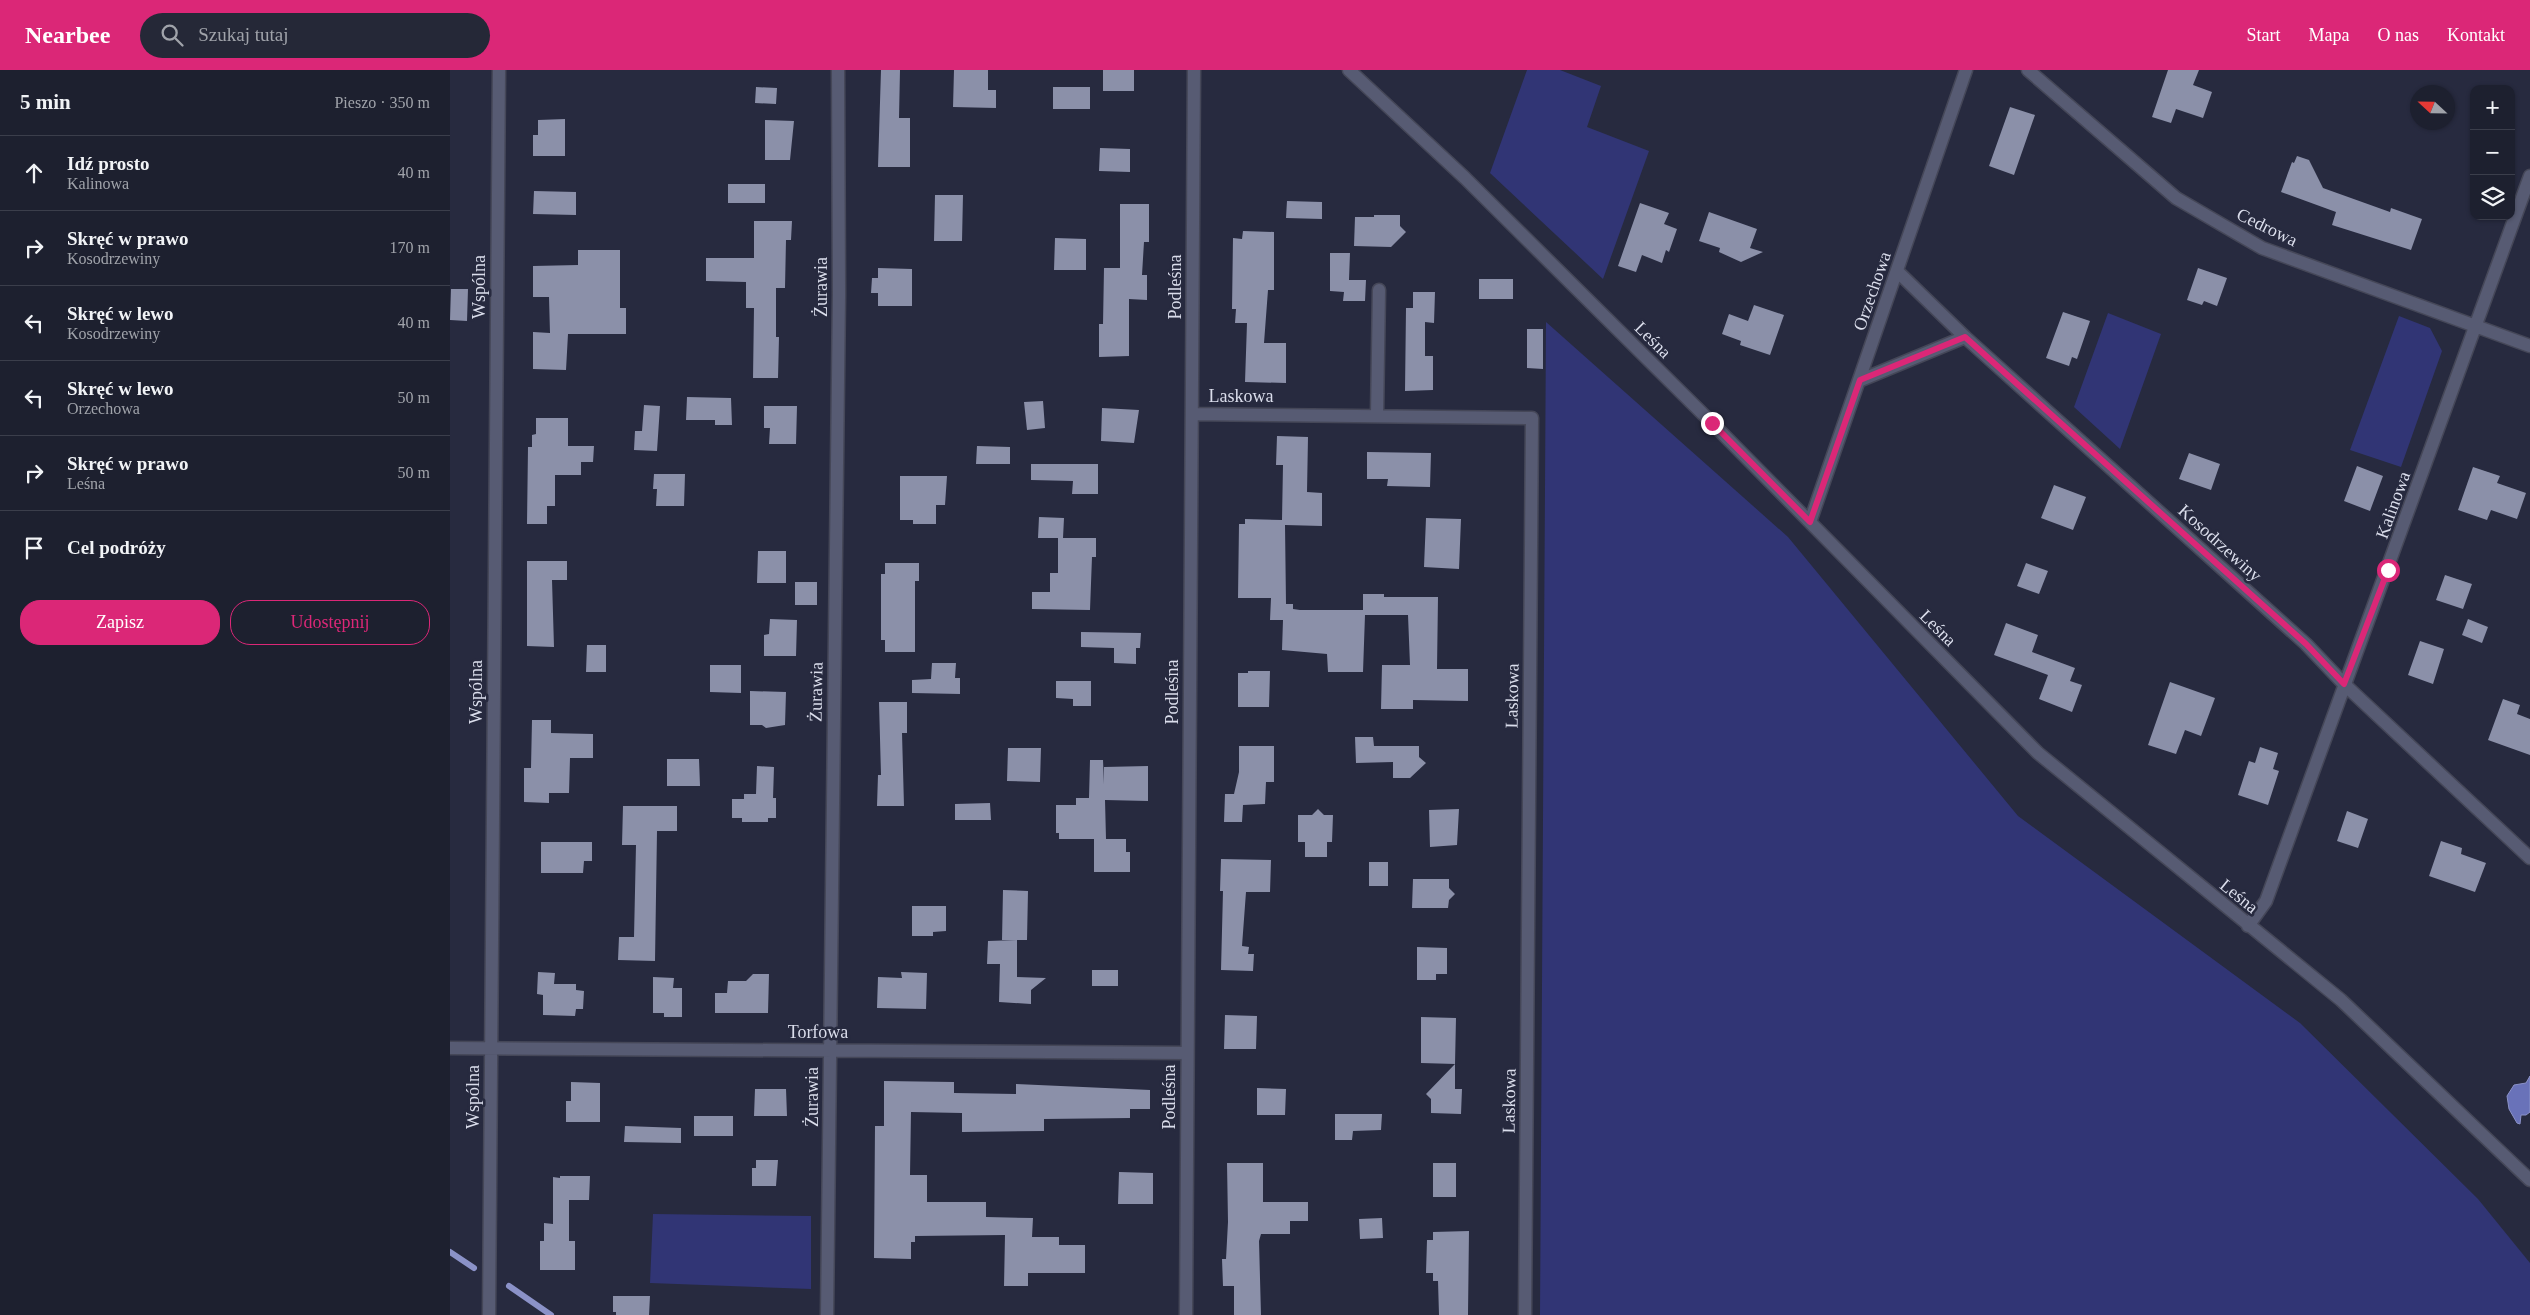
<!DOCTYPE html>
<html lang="pl">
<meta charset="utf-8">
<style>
body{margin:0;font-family:"Times New Roman",serif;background:#252837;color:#f1f3f6}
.controls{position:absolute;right:15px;top:15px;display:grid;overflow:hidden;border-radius:10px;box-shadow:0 1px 4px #0004}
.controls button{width:45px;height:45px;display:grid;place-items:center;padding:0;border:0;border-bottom:1px solid #3b3e4b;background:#1d202f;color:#f1f3f6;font:25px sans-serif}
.compass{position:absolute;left:1960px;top:15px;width:45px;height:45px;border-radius:50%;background:#1d202f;box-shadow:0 1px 4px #0004;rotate:292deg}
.stop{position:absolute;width:15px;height:15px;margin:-11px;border:4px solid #db2777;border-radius:50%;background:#fff}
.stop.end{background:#db2777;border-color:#fff;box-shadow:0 1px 5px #0008}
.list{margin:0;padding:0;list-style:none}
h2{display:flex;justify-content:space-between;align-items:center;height:65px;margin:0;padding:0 20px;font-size:21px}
h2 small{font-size:16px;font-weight:400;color:#a0a3aa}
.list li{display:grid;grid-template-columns:32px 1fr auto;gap:15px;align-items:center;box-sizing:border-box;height:75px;padding:0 20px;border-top:1px solid #3b3e4b}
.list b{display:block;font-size:19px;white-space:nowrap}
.list p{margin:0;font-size:16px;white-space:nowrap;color:#a0a3aa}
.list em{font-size:16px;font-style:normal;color:#a0a3aa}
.actions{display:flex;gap:10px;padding:15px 20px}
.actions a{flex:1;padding:11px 0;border:1px solid #db2777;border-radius:20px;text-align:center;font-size:18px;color:#db2777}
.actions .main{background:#db2777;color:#fff}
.icon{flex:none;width:28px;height:28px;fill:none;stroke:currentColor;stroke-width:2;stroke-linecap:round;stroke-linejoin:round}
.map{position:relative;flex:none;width:2080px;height:1245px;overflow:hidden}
header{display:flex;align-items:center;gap:30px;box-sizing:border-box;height:70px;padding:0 25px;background:#db2777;color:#fff}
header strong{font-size:24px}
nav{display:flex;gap:28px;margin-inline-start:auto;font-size:18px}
.search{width:350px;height:45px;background:#252837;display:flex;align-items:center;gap:12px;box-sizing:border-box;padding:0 18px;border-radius:28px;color:#a0a3aa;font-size:19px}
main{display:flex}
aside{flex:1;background:#1d202f}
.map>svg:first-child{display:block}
.green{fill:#313575}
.water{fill:#6972b9;stroke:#8b92c8}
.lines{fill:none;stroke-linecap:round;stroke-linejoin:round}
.stream{stroke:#8b92c8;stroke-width:6}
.building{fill:#8b90a9}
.minor-casing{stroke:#454758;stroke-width:15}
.minor{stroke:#575b73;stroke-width:12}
.route{stroke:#db2777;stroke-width:6}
.labels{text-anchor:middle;stroke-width:5;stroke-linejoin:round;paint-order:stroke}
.street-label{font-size:18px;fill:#daddeb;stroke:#272a3f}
</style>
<header>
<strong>Nearbee</strong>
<div class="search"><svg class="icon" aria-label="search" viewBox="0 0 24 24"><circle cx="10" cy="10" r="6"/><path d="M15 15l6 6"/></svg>Szukaj tutaj</div>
<nav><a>Start</a><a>Mapa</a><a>O nas</a><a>Kontakt</a></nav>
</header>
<main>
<aside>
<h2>5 min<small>Pieszo · 350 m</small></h2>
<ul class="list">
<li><svg class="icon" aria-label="ahead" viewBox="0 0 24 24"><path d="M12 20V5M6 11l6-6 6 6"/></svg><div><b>Idź prosto</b><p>Kalinowa</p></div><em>40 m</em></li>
<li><svg class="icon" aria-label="right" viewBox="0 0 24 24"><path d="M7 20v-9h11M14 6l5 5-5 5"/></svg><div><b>Skręć w prawo</b><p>Kosodrzewiny</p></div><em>170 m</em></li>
<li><svg class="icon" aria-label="left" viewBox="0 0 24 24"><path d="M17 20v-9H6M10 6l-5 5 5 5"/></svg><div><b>Skręć w lewo</b><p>Kosodrzewiny</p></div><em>40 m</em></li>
<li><svg class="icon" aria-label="left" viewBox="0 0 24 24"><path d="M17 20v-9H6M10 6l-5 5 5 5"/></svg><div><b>Skręć w lewo</b><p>Orzechowa</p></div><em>50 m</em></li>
<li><svg class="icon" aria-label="right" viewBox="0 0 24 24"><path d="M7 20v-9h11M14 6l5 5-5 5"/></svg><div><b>Skręć w prawo</b><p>Leśna</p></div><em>50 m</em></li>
<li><svg class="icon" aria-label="arrive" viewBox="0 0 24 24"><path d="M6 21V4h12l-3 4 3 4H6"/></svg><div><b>Cel podróży</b></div></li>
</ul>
<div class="actions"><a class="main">Zapisz</a><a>Udostępnij</a></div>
</aside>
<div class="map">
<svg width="2080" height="1245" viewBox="0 0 2080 1245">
<rect width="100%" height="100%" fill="#272a3f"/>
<path class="green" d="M 1077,0 L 1110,0 L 1151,16 L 1137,57 L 1199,81 L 1153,209 L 1040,103 Z
M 1658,243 L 1711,264 L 1670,379 L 1624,337 Z
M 1949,246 L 1980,258 L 1992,281 L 1951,397 L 1900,380 Z
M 1096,252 L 1338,467 L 1568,746 L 1850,953 L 2028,1129 L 2080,1193 L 2080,1245 L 1090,1245 Z
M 203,1144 L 361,1146 L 361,1219 L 200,1213 Z"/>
<path class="water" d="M 2080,1006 L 2080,1042 L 2076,1045 L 2071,1045 L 2070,1054 L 2067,1053 L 2059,1039 L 2057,1026 L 2064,1015 L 2076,1013 Z"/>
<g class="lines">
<path class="stream" d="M 0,1182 L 24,1198
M 59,1216 L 101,1245"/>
</g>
<path class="building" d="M 431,0 L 450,0 L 449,48 L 460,48 L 460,97 L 428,97 Z
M 504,0 L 538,0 L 538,20 L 546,20 L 546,38 L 503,37 Z
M 653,0 L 684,0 L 684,21 L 653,21 Z
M 1718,0 L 1749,0 L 1743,15 L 1762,22 L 1753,48 L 1726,39 L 1721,53 L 1702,47 Z
M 306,17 L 327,18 L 326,34 L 305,33 Z
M 603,17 L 640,17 L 640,39 L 603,39 Z
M 1560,37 L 1585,45 L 1564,105 L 1539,96 Z
M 115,49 L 115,86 L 83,86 L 83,65 L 88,65 L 88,50 Z
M 315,50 L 344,51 L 340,90 L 315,90 Z
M 650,78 L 680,79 L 680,102 L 649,101 Z
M 1847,86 L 1859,90 L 1873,118 L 1940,142 L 1941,138 L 1972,149 L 1961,180 L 1882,155 L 1886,142 L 1831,122 L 1842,92 L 1844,93 Z
M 278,114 L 315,114 L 315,133 L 278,133 Z
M 84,121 L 126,122 L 126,145 L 83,144 Z
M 485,125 L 513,125 L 512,171 L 484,171 Z
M 837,131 L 872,132 L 872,149 L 836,148 Z
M 1190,133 L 1219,143 L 1214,154 L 1227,159 L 1219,182 L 1216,180 L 1212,193 L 1192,185 L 1186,202 L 1168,196 Z
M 670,134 L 699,134 L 699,172 L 694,172 L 692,205 L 697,205 L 697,230 L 679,229 L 679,286 L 649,287 L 649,254 L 653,254 L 654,198 L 670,198 Z
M 1259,142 L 1307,159 L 1300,178 L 1313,182 L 1291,192 L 1269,182 L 1270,178 L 1249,171 Z
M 924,145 L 950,145 L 950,156 L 956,162 L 941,177 L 904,176 L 905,147 L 924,147 Z
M 304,151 L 342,151 L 341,170 L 336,170 L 335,218 L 326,218 L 326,267 L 329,267 L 328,308 L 303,308 L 304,238 L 296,238 L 296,212 L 256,211 L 256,188 L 304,188 Z
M 793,161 L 824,162 L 824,220 L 818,220 L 814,273 L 836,273 L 836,313 L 795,312 L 797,253 L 785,253 L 786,239 L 782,239 L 783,168 L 792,169 Z
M 605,168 L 636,169 L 636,200 L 604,200 Z
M 128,180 L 170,180 L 170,238 L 176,238 L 176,264 L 118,264 L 116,300 L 83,299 L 83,262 L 100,263 L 99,227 L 83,227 L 83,196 L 128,195 Z
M 880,183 L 900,183 L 899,210 L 916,210 L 915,231 L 893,231 L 894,222 L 880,221 Z
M 428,198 L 462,199 L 462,236 L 428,236 L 428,223 L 421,223 L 422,208 L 428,208 Z
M 1748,198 L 1777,208 L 1767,236 L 1754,231 L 1752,235 L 1737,230 Z
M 1029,209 L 1063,209 L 1063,229 L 1029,229 Z
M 1,219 L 18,219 L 17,251 L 0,250 Z
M 963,222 L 985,222 L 984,253 L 975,252 L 975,286 L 983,286 L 983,320 L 955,321 L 956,238 L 963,238 Z
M 1304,235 L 1334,245 L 1320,285 L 1290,275 L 1291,271 L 1272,264 L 1279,244 L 1298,251 Z
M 1613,242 L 1640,251 L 1627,289 L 1622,287 L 1619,296 L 1596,288 Z
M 1077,259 L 1093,259 L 1093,299 L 1077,298 Z
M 237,327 L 281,328 L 282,355 L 265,355 L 265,350 L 236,350 Z
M 593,331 L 595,358 L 577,360 L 574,332 Z
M 194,335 L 210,336 L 207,381 L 184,380 L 185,361 L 192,361 Z
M 314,336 L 347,336 L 346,374 L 319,374 L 320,358 L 314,358 Z
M 652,338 L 689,340 L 684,373 L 651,371 Z
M 86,348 L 118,348 L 118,376 L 144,376 L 143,392 L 131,392 L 131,405 L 105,405 L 105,436 L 97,436 L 97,454 L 77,454 L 78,377 L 82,377 L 82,365 L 86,364 Z
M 827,366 L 858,367 L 857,422 L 872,423 L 872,456 L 835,455 L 836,534 L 843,534 L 843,539 L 850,540 L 913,540 L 913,524 L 934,524 L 934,527 L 988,527 L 987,599 L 1018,599 L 1018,631 L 963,630 L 963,639 L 931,639 L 932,595 L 960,595 L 958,545 L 915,545 L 913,602 L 878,602 L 877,584 L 832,580 L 833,550 L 820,550 L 821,528 L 788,528 L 789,454 L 795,454 L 795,449 L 832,450 L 833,395 L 826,395 Z
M 527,376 L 560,377 L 560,394 L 526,394 Z
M 917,382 L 981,383 L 980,417 L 937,416 L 938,409 L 917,409 Z
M 1739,383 L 1770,394 L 1761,420 L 1729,409 Z
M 581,394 L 648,394 L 648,424 L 622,424 L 623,411 L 581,410 Z
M 1907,396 L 1933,406 L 1920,441 L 1894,431 Z
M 2023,397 L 2050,406 L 2047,413 L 2076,423 L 2067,449 L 2041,440 L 2037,450 L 2008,440 Z
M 204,404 L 235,404 L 234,436 L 206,436 L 207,419 L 203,419 Z
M 450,406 L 497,406 L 495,435 L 486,435 L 486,454 L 463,454 L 463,450 L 450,450 Z
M 1604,415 L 1636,427 L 1623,460 L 1591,448 Z
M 589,447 L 614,448 L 613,468 L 646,468 L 646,487 L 642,487 L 640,540 L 582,539 L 582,522 L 600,522 L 600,503 L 608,503 L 608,468 L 588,468 Z
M 976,448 L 1011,449 L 1009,499 L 974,497 Z
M 308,481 L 336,481 L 336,513 L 307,513 Z
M 77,491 L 117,491 L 117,510 L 102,510 L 104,577 L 77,576 Z
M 435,493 L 469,493 L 469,511 L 465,511 L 465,582 L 435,582 L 435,570 L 431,570 L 431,504 L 435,504 Z
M 1576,493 L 1598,501 L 1589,524 L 1567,516 Z
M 1995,505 L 2022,514 L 2013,539 L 1986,530 Z
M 345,512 L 367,512 L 367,535 L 345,535 Z
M 320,549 L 347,550 L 346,586 L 314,586 L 314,565 L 319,564 Z
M 2018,549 L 2038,557 L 2032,573 L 2012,565 Z
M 1556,553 L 1588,565 L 1582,582 L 1625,598 L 1620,611 L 1632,615 L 1622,642 L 1589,629 L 1598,605 L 1544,585 Z
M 631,562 L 691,563 L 690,578 L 686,578 L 686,594 L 664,593 L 664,578 L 631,577 Z
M 1970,571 L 1994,579 L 1983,614 L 1958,605 Z
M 137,575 L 156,575 L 156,602 L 136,602 Z
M 482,593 L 506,593 L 505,608 L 510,608 L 510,624 L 462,623 L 462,610 L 481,609 Z
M 260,595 L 291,595 L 291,623 L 260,622 Z
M 798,601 L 820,601 L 819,637 L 788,637 L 788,603 L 798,603 Z
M 606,611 L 641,611 L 641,636 L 623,636 L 623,629 L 606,628 Z
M 1720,612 L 1765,628 L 1751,666 L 1735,660 L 1726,684 L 1698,675 Z
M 300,621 L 336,622 L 335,655 L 316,658 L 312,655 L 300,655 Z
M 2053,629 L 2070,635 L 2067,644 L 2080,649 L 2080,685 L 2038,670 Z
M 429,632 L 457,632 L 457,663 L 452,663 L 454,736 L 427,736 L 428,705 L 431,705 Z
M 82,650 L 101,650 L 101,663 L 143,664 L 143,688 L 120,688 L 119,723 L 99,723 L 99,733 L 74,732 L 74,698 L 81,698 Z
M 905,667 L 923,667 L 924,676 L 969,676 L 969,687 L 976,693 L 960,708 L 943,708 L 943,692 L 906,693 Z
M 789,676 L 824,676 L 824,712 L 816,712 L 815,734 L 793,735 L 792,752 L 774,752 L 775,724 L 784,724 L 789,702 Z
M 1810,677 L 1828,683 L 1823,699 L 1829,701 L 1818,735 L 1788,725 L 1799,691 L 1805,693 Z
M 558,678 L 591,678 L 590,712 L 557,711 Z
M 217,689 L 249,689 L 250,716 L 217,716 Z
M 640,690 L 653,690 L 654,714 L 654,697 L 698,696 L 698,731 L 655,730 L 656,769 L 676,769 L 676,782 L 680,782 L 680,802 L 644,802 L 644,769 L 609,769 L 609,763 L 606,763 L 606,735 L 626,735 L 626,728 L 639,728 Z
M 307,696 L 324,697 L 323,728 L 326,728 L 326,748 L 318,748 L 318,752 L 292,752 L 292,748 L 282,748 L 282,729 L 294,729 L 294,724 L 306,724 Z
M 540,733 L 541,750 L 505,750 L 505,734 Z
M 173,736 L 227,736 L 227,761 L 207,761 L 205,891 L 168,890 L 169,867 L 184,867 L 186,775 L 172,775 Z
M 868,739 L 874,745 L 883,745 L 882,772 L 877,772 L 877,787 L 855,787 L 855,772 L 848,772 L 848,745 L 862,745 Z
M 1009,739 L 1007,775 L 980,777 L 979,740 Z
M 1897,741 L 1918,749 L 1908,778 L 1887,771 Z
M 1991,771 L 2012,778 L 2011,784 L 2036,793 L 2025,822 L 1979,806 Z
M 91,772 L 142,772 L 142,791 L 134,791 L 133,803 L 91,803 Z
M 771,789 L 821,790 L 820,822 L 796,822 L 792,876 L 799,877 L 798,884 L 804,884 L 803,901 L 771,900 L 773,821 L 770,821 Z
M 919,792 L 938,792 L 938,816 L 919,816 Z
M 963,809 L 999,809 L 999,818 L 1005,824 L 999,830 L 998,838 L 962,838 Z
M 553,820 L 578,821 L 577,870 L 552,870 Z
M 462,836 L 496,836 L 496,861 L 483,862 L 483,866 L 462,866 Z
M 567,870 L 567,907 L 596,908 L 581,920 L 581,934 L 549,932 L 550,894 L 537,894 L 538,871 Z
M 967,877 L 997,878 L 997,904 L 986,904 L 986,910 L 967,910 Z
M 642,900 L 668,900 L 668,916 L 642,916 Z
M 88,902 L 105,903 L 104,914 L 126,914 L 126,920 L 134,921 L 133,939 L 126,939 L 125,946 L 93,945 L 93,925 L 87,924 Z
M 451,902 L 477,903 L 476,939 L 427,938 L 428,907 L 452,908 Z
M 303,904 L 319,904 L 318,943 L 265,943 L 265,923 L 277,923 L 278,911 L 296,911 Z
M 203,907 L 224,908 L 223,918 L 232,918 L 232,947 L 214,947 L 214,943 L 203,943 Z
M 775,945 L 807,946 L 806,979 L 774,979 Z
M 971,947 L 1006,948 L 1005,994 L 971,993 Z
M 1005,994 L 1005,1019 L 1012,1019 L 1011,1044 L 981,1043 L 981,1029 L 976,1024 Z
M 434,1011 L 504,1012 L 504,1023 L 566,1024 L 566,1014 L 700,1020 L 700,1039 L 680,1039 L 680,1048 L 594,1049 L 594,1061 L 512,1062 L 512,1043 L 461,1042 L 460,1105 L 477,1105 L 477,1132 L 536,1132 L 536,1147 L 583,1148 L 582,1167 L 609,1167 L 609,1175 L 635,1175 L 635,1203 L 578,1203 L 578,1216 L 554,1216 L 555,1165 L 465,1166 L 465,1172 L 461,1172 L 461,1189 L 424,1188 L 425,1056 L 434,1056 Z
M 121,1012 L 150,1013 L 150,1052 L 116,1052 L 116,1031 L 121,1031 Z
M 807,1018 L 836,1019 L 835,1045 L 807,1045 Z
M 305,1019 L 336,1019 L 337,1046 L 304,1046 Z
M 885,1044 L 932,1044 L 931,1060 L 903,1061 L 902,1070 L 885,1070 Z
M 244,1046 L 283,1046 L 283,1066 L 244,1066 Z
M 175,1056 L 231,1058 L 231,1073 L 174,1072 Z
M 306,1090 L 328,1090 L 326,1116 L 302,1116 L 302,1098 L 306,1098 Z
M 777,1093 L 813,1093 L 813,1132 L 858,1132 L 858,1151 L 840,1151 L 840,1164 L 811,1164 L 809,1171 L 811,1245 L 784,1245 L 784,1216 L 773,1216 L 772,1189 L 776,1189 L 778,1152 Z
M 983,1093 L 1006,1093 L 1006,1127 L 983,1127 Z
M 669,1102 L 703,1103 L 703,1134 L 668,1134 Z
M 110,1106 L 140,1106 L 139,1130 L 119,1130 L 119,1171 L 125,1171 L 125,1200 L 90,1200 L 90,1171 L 94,1171 L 94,1153 L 103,1154 L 103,1107 L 110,1108 Z
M 932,1148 L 933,1168 L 910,1169 L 909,1149 Z
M 1019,1161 L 1018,1245 L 989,1245 L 988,1211 L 983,1211 L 983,1203 L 976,1203 L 977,1170 L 983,1170 L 983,1162 Z
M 163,1226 L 200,1226 L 199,1245 L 166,1245 L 166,1242 L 163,1242 Z"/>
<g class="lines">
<g class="minor-casing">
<path id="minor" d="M 899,0 L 1015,108 L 1262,353 L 1588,683 L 1891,930 L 2080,1110
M 1578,0 L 1726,128 L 1812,178 L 2080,276
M 1447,201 L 1515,267
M 1411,310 L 1515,267 L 1856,574 L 1894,614 L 2080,788
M 742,344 L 1082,348 L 1075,1245
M 927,345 L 929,220
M 1360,452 L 1516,0
M 1798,856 L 1816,831 L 2080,106
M 0,978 L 737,983
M 39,1245 L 49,0
M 377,1245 L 389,224 L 388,0
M 736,1245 L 744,0"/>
</g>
<use href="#minor" class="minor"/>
</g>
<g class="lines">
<path class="route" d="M 1262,353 L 1360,452 L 1410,310 L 1515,267 L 1856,574 L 1894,614 L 1938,500"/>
</g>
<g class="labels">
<g class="street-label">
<text transform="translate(1817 157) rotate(26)" y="6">Cedrowa</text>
<text transform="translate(29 217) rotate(-90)" y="6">Wspólna</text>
<text transform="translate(371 217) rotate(-90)" y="6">Żurawia</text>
<text transform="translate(725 217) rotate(-90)" y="6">Podleśna</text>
<text transform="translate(1422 221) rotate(-71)" y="6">Orzechowa</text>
<text transform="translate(1203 270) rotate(45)" y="6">Leśna</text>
<text x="791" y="332">Laskowa</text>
<text transform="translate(1943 435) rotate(-70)" y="6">Kalinowa</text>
<text transform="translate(1770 473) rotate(42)" y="6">Kosodrzewiny</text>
<text transform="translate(1488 558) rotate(45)" y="6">Leśna</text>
<text transform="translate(26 622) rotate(-90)" y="6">Wspólna</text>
<text transform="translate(366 622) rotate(-89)" y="6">Żurawia</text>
<text transform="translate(722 622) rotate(-90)" y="6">Podleśna</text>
<text transform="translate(1062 626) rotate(-89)" y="6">Laskowa</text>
<text transform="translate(1789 826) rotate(39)" y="6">Leśna</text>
<text x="368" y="968">Torfowa</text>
<text transform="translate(23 1027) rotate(-90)" y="6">Wspólna</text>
<text transform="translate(362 1027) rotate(-90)" y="6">Żurawia</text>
<text transform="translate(719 1027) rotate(-90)" y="6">Podleśna</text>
<text transform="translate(1059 1031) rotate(-89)" y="6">Laskowa</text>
</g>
</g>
</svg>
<div class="controls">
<button>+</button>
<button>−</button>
<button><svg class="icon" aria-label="layers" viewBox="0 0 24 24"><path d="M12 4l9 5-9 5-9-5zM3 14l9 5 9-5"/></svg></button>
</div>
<svg class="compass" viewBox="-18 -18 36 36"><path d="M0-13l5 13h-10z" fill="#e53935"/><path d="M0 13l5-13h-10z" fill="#a0a3aa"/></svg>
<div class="stop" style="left:1938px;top:500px"></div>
<div class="stop end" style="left:1262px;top:353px"></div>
</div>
</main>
